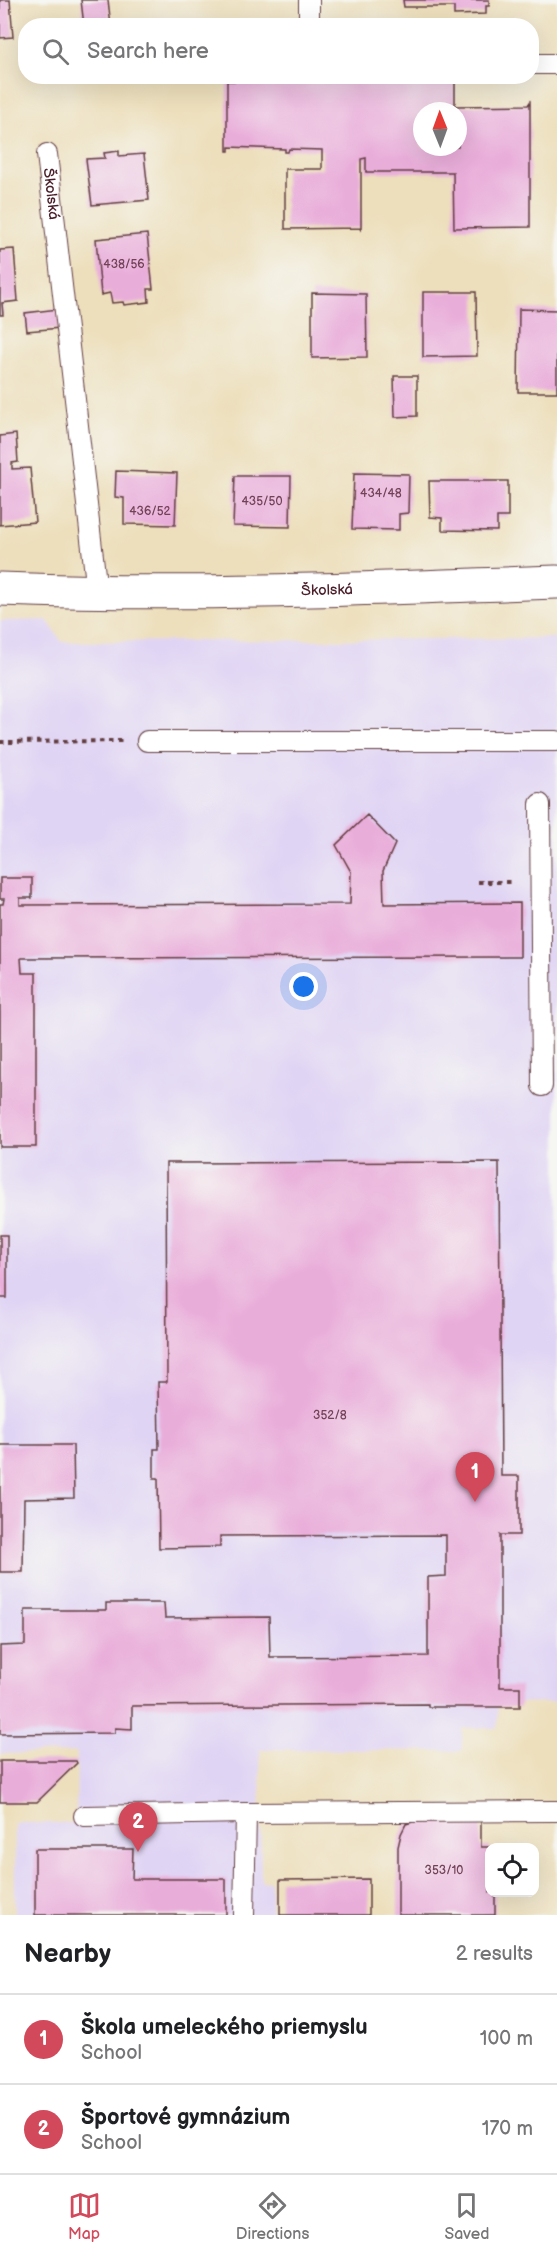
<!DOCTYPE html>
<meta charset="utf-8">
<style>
body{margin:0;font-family:"Balsamiq Sans",sans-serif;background:#f6f6f6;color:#202124}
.controls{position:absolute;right:18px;bottom:18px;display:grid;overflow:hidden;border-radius:12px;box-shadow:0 6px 24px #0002}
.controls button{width:54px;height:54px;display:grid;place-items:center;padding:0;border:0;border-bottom:2px solid #e0e0e0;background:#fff;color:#202124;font:30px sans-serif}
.compass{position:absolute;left:413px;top:102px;width:54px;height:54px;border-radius:50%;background:#fff;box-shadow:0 6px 24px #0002;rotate:359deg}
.you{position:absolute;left:304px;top:987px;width:21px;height:21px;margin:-15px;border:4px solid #fff;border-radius:50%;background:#1a73e8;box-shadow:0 0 0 9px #1a73e833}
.badge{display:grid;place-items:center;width:39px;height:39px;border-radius:50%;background:#d1495b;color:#fff;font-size:20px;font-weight:700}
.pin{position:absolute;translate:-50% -50px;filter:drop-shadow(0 2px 3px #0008)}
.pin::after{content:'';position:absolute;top:32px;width:21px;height:18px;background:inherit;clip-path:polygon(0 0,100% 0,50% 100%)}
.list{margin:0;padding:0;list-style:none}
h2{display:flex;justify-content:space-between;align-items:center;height:78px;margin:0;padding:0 24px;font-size:26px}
h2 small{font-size:20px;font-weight:400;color:#757577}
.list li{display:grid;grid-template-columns:39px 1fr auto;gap:18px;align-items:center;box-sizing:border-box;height:90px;padding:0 24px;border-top:2px solid #e0e0e0}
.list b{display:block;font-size:22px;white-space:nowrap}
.list p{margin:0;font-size:20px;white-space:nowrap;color:#757577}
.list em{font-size:20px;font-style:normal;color:#757577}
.icon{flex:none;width:33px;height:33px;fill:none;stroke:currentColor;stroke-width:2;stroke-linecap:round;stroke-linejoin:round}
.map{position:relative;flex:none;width:557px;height:1915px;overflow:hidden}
.search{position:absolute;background:#fff;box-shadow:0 6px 24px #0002;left:18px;right:18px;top:18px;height:66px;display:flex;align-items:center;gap:15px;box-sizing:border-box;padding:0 21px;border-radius:24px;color:#757577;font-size:22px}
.sheet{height:258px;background:#fff}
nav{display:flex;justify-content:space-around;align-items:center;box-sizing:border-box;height:84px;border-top:2px solid #e0e0e0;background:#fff;font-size:16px;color:#757577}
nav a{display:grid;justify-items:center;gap:3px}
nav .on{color:#d1495b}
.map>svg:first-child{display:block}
.built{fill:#e0d4f4}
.building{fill:#e9adda;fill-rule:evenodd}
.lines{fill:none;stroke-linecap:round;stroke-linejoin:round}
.service-casing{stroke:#623c41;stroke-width:22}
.minor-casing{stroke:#623c41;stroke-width:35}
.path{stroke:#623c41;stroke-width:4;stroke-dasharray:4.5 4.5;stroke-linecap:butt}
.service{stroke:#fff;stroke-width:20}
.minor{stroke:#fff;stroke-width:33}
.labels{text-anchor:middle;stroke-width:6;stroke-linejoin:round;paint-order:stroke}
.number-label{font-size:12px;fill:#724257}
.street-label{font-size:15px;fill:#4a1f2b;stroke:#f6f6f2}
</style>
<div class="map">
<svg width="557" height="1915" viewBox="0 0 557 1915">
<rect width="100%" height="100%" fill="#f6f6f2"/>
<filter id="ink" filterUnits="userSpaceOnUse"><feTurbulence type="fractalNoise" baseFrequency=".0167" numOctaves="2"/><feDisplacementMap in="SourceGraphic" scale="12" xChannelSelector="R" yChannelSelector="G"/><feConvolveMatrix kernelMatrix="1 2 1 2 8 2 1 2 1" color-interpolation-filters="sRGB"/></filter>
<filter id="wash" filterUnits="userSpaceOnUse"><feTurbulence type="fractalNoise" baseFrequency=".008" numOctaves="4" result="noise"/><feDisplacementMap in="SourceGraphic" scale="24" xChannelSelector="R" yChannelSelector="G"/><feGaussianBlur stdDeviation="1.35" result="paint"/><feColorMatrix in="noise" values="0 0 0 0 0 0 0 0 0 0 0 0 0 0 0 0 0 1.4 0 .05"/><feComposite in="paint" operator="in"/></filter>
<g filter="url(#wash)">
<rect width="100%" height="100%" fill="#eddfbc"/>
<path class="built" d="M 47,620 L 62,642 L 557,638 L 557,1702 L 498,1703 L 497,1728 L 462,1728 L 462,1751 L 260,1749 L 261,1881 L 271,1882 L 271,1915 L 15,1915 L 15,1823 L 76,1823 L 77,1752 L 0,1754 L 0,621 Z"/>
<g id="blocks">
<path class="building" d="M 0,0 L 10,0 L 13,37 L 0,38 Z
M 81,0 L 108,0 L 111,26 L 84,26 Z
M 403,0 L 489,0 L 489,6 L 486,6 L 486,14 L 454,15 L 454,7 L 404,7 Z
M 322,76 L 372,76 L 372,81 L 455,81 L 455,106 L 528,105 L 530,102 L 530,227 L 454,228 L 453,172 L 366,172 L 366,158 L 361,159 L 361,231 L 360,228 L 285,229 L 285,169 L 322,169 L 322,150 L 289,149 L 288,152 L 285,152 L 285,149 L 229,147 L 229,151 L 227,151 L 227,81 L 283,81 L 283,78 L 286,78 L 286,81 L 322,82 ZM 422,111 L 458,111 L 458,147 L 422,147 Z
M 119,151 L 119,156 L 144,154 L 149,200 L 92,205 L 86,159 L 105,158 L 104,153 Z
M 147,234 L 153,289 L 148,289 L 149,302 L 124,305 L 123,302 L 112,303 L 110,293 L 101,295 L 96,239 Z
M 14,249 L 18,301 L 2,303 L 3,315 L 0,315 L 0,250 Z
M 423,292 L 476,292 L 477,356 L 423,357 Z
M 312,293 L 366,294 L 367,357 L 312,358 Z
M 58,309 L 60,328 L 27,331 L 25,313 Z
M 519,309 L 557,310 L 557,392 L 518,392 Z
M 394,376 L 417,376 L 417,416 L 395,417 Z
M 16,434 L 18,462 L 12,463 L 12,469 L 30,468 L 35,522 L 0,525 L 0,436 Z
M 116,471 L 177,473 L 175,525 L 124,524 L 124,498 L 115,497 Z
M 354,473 L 409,474 L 408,513 L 399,514 L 399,530 L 352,529 Z
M 235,476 L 291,476 L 290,527 L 233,526 Z
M 429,481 L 508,481 L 508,517 L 497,517 L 497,531 L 442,530 L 442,518 L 430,517 Z
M 367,815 L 395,844 L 383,871 L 384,904 L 520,903 L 520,957 L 21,958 L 22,973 L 36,973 L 36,1147 L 0,1147 L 0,904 L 3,904 L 4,899 L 0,899 L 0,878 L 32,878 L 32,898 L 20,898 L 20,905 L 350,904 L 351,872 L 336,845 Z
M 499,1162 L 501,1476 L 519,1476 L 519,1535 L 500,1535 L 500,1687 L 520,1687 L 520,1707 L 428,1707 L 428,1704 L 132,1706 L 132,1729 L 115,1728 L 115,1733 L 0,1734 L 0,1646 L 25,1645 L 25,1610 L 106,1610 L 106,1603 L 164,1603 L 165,1618 L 269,1617 L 270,1657 L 428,1656 L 428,1577 L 446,1576 L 446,1535 L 220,1536 L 220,1547 L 159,1548 L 158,1478 L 154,1478 L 154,1449 L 159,1449 L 158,1382 L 167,1382 L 166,1163 Z
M 0,1235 L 7,1235 L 7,1298 L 0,1298 Z
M 0,1445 L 73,1445 L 74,1498 L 24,1499 L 23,1572 L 0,1572 Z
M 0,1761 L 76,1761 L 77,1763 L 37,1802 L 0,1802 Z
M 481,1820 L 481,1847 L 490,1847 L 490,1892 L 495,1892 L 495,1915 L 398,1915 L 398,1847 L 401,1834 L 406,1824 L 416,1821 Z
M 35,1849 L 133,1849 L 132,1879 L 226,1879 L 226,1915 L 35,1915 Z
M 369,1879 L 369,1915 L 280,1915 L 280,1880 Z"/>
</g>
</g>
<g filter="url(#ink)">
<use href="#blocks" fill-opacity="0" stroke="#623c41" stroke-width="1.5"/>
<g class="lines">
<g class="service-casing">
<g id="service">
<path d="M 309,0 L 309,26"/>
<path d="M 532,64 L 557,64"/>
<path id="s1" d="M 47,154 L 97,592"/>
<path d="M 147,741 L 557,741"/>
<path d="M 540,804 L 542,1086"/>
<path d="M 246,1813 L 557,1811"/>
<path d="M 84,1816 L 246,1813 L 244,1915"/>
</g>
</g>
<g class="minor-casing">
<g id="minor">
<path id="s2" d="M 0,589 C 186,596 371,589 557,582"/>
</g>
</g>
<path class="path" d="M 0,742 L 122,741
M 478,882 L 513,882"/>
<use href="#service" class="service"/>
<use href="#minor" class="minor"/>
</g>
</g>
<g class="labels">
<g class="number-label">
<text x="124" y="268">438/56</text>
<text x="381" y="497">434/48</text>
<text x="262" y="505">435/50</text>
<text x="150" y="515">436/52</text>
<text x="330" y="1419">352/8</text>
<text x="444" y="1874">353/10</text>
</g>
<g class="street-label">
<text dy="5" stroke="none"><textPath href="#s1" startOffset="40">Školská</textPath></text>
<text dy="5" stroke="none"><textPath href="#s2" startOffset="327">Školská</textPath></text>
</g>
</g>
</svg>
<div class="controls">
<button><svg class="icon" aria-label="locate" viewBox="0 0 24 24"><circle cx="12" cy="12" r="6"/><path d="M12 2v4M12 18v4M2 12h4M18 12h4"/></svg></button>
</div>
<svg class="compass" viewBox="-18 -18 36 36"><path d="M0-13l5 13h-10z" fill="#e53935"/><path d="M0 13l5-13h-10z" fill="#757577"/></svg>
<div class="you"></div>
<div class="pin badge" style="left:475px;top:1502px">1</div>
<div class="pin badge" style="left:138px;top:1852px">2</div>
<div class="search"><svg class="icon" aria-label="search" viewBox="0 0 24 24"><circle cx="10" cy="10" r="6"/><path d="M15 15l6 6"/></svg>Search here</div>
</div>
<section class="sheet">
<h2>Nearby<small>2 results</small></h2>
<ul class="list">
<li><span class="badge">1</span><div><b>Škola umeleckého priemyslu</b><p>School</p></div><em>100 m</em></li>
<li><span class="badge">2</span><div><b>Športové gymnázium</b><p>School</p></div><em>170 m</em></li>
</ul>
</section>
<nav>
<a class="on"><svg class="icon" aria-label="map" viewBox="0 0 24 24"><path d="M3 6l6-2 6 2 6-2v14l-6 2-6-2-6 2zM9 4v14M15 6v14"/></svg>Map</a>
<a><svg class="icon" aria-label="directions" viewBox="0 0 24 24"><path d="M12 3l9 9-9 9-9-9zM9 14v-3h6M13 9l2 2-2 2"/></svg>Directions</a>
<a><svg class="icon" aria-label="saved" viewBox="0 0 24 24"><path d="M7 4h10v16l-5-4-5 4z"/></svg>Saved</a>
</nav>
